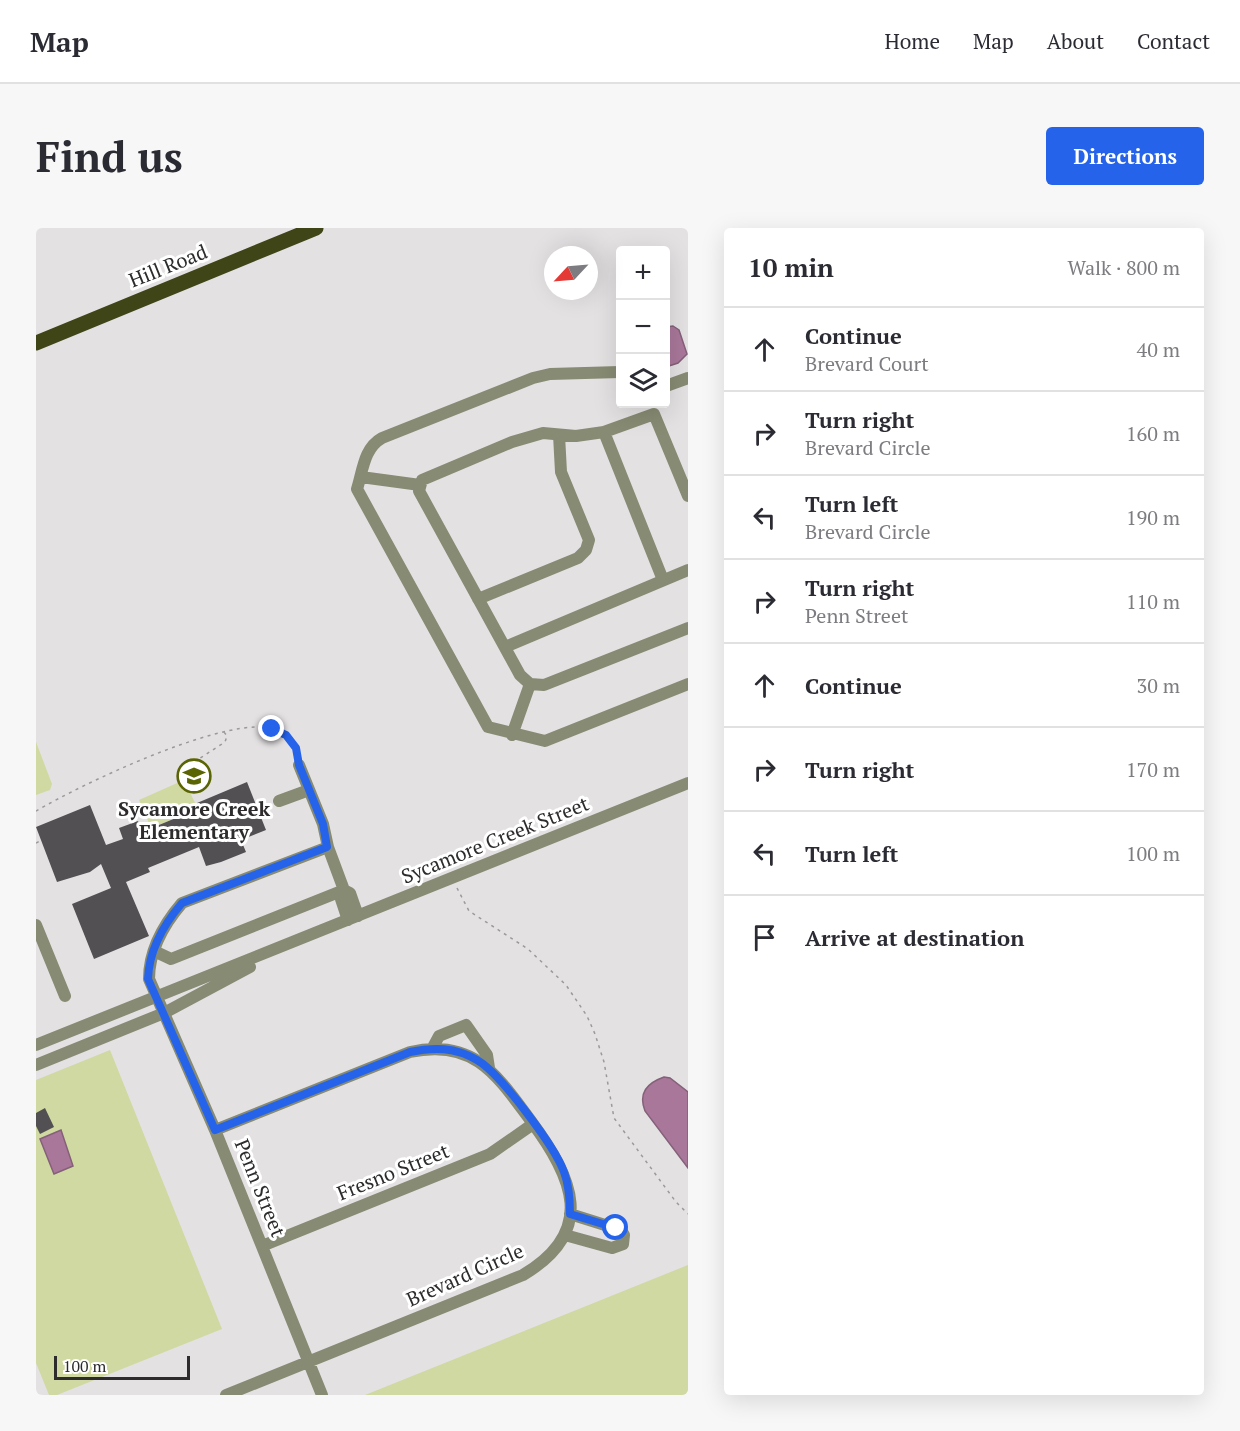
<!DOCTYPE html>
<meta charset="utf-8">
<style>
body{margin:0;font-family:"PT Serif",serif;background:#f7f7f7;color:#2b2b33}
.controls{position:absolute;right:18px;top:18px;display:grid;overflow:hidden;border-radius:6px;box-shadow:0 6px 24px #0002}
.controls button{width:54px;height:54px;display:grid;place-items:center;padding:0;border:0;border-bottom:2px solid #e1e1e2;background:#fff;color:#2b2b33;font:30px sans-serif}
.compass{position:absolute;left:508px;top:18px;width:54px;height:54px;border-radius:50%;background:#fff;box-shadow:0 6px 24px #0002;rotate:244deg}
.scale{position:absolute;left:18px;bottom:15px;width:136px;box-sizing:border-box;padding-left:6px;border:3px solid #2d2b2c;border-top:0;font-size:16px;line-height:21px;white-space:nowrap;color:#2d2b2c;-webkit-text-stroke:4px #fff;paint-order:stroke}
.stop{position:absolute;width:18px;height:18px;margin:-14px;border:4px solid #2563eb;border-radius:50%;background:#fff}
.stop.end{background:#2563eb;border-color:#fff;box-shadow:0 2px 6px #0008}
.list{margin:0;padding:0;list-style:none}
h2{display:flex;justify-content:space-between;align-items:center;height:78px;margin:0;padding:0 24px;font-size:26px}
h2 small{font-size:20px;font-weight:400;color:#7c7c81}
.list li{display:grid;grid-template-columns:39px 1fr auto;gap:18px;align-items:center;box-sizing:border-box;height:84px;padding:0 24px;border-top:2px solid #e1e1e2}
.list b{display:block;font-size:22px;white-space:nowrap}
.list p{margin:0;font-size:20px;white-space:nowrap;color:#7c7c81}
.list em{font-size:20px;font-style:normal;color:#7c7c81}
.icon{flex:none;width:33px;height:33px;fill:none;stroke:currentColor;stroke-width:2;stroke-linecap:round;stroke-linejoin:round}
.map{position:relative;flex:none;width:652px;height:1167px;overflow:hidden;border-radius:6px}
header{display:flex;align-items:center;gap:36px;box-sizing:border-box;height:84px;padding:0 30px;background:#fff;border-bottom:2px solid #e1e1e2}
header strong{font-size:28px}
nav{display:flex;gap:33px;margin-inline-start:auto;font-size:21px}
.intro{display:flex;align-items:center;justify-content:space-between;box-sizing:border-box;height:144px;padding:0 36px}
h1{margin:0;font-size:42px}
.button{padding:15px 27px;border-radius:6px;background:#2563eb;color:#fff;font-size:21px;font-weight:700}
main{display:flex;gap:36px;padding:0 36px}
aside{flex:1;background:#fff;border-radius:6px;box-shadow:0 6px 24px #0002}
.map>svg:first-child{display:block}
.green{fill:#d0d9a1}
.water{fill:#a9779a;stroke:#846079;stroke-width:1.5}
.building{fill:#525052}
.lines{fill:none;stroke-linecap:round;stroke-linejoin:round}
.path{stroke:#9c999b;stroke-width:1.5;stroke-dasharray:3 4.5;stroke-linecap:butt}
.minor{stroke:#878b73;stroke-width:12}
.major{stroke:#3f4517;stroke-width:15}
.route{stroke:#2563eb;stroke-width:8}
.labels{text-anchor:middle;stroke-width:6;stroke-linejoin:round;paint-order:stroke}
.street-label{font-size:20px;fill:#2d2b2c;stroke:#fff}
.poi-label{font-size:20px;font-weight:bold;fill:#2d2b2c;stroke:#fff}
</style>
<header>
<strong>Map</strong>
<nav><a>Home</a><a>Map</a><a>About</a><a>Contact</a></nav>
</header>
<div class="intro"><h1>Find us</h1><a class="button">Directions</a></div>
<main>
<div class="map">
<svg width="652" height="1167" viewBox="0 0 652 1167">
<rect width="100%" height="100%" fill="#e4e1e3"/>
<path class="green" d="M 0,514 L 16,556 L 14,562 L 0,567 Z
M 148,552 L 162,581 L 115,600 L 103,572 Z
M 74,822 L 186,1101 L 21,1167 L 13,1167 L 0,1135 L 0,852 Z
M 652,1037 L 652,1167 L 329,1167 Z"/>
<path class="water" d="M 637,98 L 643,102 L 651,126 L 642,135 L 630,139 L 630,99 Z
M 628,849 L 634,850 L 652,864 L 652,940 L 609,883 C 602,865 611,855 628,849 Z
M 25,902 L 37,938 L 18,946 L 4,911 Z"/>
<path class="building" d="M 211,554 L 230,602 L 205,612 L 210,624 L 185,634 L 170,638 L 163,619 L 112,640 L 114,644 L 90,654 L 113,708 L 58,731 L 36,676 L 75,660 L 65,636 L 54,644 L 21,654 L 0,599 L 54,577 L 70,617 L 87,611 L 83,600 L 102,593 L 106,604 L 164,580 L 161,575 Z
M 9,880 L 18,899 L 4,906 L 0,898 L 0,885 Z"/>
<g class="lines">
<path class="path" d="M 147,553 L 155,536 L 189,514 L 191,508 L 188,504
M 0,583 C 48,555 175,495 229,499 C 245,501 258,512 261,527
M 0,615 L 4,613
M 421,660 L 433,683 L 492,721 L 530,757 L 551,788 L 559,806 L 568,834 L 578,890 L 640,974 L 652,986"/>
<path class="minor" d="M 584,144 L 514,146 L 497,150 L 346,210 C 328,220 327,242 321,261 L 452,499 L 509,513 L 652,456
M 630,158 L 652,150
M 568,204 L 627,352
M 325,249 L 384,257
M 652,268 L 618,186 L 568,204 L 540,208 L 507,205 L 476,214 L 386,252 L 383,263 L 484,447 L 494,456 L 508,457 L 652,400
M 442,371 L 542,330 L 550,322 L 553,312 L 525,244 L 523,207
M 469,419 L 652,342
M 476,507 L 494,456
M 263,537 L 287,596 L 292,619
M 243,573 L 273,562
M 0,697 L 29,768
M 118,723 L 135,731 L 308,662 L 314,665 L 322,688
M 0,817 L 652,555
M 396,821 L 403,808 L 430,797 L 451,827 L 453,840
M 0,837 L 128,785 L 214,739
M 179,902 L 374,824 C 438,810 461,847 495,893 C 537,950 561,1003 487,1047 L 190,1167
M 529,1007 L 576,1020 L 587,1016 L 588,1007 L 585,1002 L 534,986
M 226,1018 L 454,926 L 497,896
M 286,1167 L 179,902 L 113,751 C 113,722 128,696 146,675 L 292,619 L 308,662 L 305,671 L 312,692"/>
<path class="major" d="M 0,115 L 280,0"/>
</g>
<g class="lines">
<path class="route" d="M 236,501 L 250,507 L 260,520 L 263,537 L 287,596 L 291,619 L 146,675 C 128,696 113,722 112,751 L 179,902 L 374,824 C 398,819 419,819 441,832 C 464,845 519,919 528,944 C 533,957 534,972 534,986 L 580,1000"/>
</g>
<defs>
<g id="school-ring" transform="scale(1.725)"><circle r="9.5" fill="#fff" stroke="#5b6403" stroke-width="1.5"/><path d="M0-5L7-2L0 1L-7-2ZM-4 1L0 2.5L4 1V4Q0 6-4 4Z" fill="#5b6403"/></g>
</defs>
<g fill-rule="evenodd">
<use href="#school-ring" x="158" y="548"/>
</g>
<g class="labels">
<g class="street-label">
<text transform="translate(132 38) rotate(-22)" y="7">Hill Road</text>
<text transform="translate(459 612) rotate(-22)" y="7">Sycamore Creek Street</text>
<text transform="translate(357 944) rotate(-22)" y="7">Fresno Street</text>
<text transform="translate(224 960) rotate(68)" y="7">Penn Street</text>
<text transform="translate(429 1047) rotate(-24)" y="7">Brevard Circle</text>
</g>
<g class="poi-label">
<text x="158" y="588">Sycamore Creek<tspan x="158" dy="23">Elementary</tspan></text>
</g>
</g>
</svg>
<div class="controls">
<button>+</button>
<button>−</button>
<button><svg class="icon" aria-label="layers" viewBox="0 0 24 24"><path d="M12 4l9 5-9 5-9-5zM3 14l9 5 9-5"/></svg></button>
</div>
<svg class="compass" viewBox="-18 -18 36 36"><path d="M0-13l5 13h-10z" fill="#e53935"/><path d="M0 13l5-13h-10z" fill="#7c7c81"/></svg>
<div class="scale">100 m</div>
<div class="stop" style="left:580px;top:1000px"></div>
<div class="stop end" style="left:236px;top:501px"></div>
</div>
<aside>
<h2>10 min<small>Walk · 800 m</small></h2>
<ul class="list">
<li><svg class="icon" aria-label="ahead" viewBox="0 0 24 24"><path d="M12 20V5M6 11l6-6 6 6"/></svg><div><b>Continue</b><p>Brevard Court</p></div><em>40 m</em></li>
<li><svg class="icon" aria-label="right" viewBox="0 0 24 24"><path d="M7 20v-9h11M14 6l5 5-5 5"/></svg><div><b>Turn right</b><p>Brevard Circle</p></div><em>160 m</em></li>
<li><svg class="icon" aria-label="left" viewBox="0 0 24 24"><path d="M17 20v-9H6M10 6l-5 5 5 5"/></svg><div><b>Turn left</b><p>Brevard Circle</p></div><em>190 m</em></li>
<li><svg class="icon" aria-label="right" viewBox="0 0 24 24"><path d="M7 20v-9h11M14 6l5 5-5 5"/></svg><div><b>Turn right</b><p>Penn Street</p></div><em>110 m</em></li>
<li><svg class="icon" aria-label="ahead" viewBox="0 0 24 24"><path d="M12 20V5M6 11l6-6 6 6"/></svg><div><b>Continue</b></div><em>30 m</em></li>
<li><svg class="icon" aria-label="right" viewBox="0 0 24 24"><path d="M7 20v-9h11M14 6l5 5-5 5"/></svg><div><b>Turn right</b></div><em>170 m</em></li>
<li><svg class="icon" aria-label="left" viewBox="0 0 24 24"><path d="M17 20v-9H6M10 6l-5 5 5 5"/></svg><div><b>Turn left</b></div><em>100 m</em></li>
<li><svg class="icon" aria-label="arrive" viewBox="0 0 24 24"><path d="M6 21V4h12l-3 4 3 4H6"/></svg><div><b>Arrive at destination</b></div></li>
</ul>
</aside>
</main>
